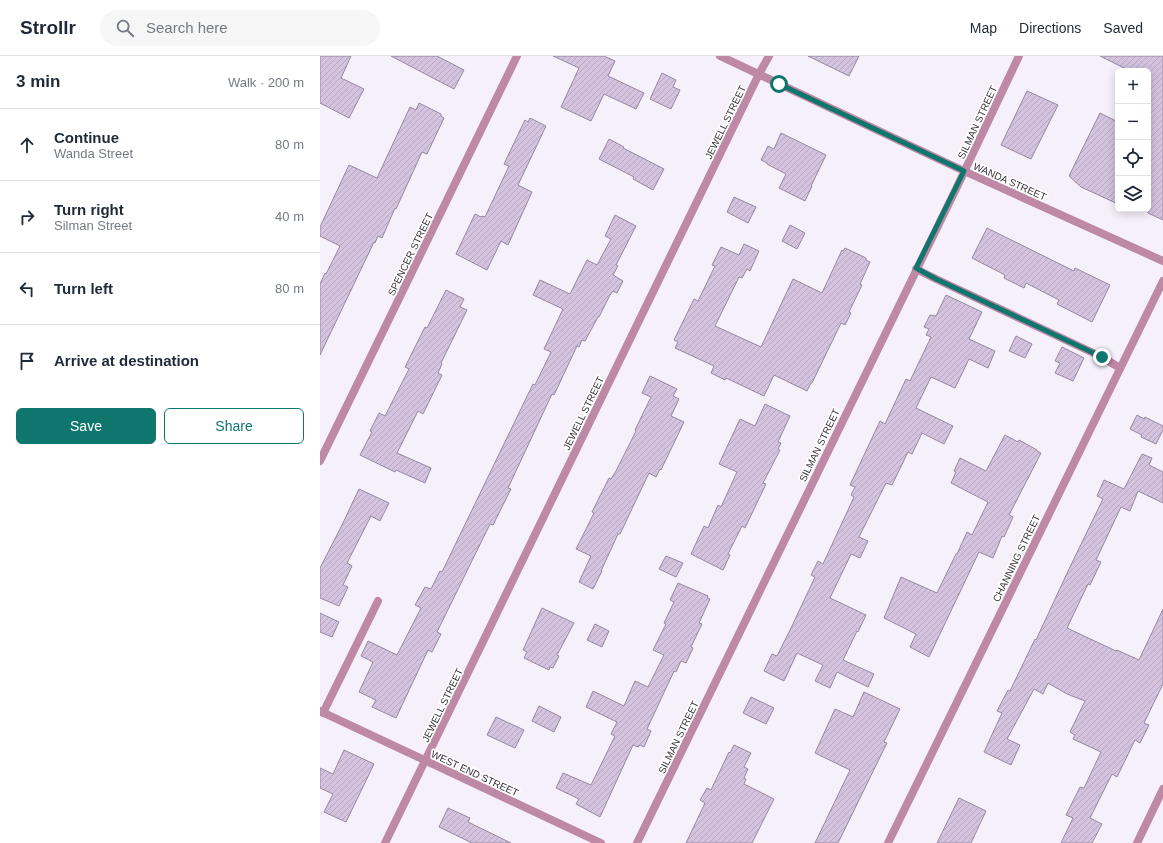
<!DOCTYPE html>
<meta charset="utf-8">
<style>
body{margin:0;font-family:Helvetica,sans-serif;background:#f6f6f7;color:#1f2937}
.controls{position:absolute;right:12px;top:12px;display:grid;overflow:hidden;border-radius:6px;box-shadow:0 2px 10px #0003}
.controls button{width:36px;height:36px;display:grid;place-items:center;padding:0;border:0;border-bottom:1px solid #e0e1e3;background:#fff;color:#1f2937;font:20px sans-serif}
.stop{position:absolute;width:12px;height:12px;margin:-9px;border:3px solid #0f766e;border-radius:50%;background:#fff}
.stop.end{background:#0f766e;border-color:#fff;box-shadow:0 1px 4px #0008}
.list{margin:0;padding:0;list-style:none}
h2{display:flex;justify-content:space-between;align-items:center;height:52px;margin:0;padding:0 16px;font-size:17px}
h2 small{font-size:13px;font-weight:400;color:#747a83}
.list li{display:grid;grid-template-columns:26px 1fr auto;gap:12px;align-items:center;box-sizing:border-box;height:72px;padding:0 16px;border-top:1px solid #e0e1e3}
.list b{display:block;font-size:15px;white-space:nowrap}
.list p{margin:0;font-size:13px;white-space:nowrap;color:#747a83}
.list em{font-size:13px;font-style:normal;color:#747a83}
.actions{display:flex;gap:8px;padding:12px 16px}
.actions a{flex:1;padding:9px 0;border:1px solid #0f766e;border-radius:6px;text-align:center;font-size:14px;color:#0f766e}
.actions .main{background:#0f766e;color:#fff}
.icon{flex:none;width:22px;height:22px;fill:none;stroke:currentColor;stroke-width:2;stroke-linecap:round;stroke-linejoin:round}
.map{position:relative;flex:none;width:843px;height:787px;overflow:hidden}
header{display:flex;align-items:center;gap:24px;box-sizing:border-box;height:56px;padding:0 20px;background:#fff;border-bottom:1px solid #e0e1e3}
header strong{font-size:19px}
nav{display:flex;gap:22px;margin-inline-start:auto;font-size:14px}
.search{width:280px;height:36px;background:#f6f6f7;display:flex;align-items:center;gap:10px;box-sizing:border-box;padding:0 14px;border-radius:22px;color:#747a83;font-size:15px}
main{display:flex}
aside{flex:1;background:#fff}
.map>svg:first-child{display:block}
.building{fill:url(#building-hatch);stroke:#9788a2}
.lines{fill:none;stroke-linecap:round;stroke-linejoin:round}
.service{stroke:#be89a4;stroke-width:8}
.minor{stroke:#be89a4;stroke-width:8}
.route{stroke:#0f766e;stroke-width:5}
.labels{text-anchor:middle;stroke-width:3.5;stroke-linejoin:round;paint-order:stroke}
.street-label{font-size:10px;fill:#3a343f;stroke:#fff}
</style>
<header>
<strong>Strollr</strong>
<div class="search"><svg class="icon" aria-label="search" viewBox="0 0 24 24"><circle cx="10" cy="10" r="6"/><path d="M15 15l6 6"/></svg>Search here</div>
<nav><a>Map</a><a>Directions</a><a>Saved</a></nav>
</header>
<main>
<aside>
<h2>3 min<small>Walk · 200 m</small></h2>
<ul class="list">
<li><svg class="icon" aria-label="ahead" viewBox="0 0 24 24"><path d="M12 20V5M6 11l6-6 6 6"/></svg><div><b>Continue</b><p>Wanda Street</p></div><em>80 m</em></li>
<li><svg class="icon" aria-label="right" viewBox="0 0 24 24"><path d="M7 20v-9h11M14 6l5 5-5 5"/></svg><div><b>Turn right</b><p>Silman Street</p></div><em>40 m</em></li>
<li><svg class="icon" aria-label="left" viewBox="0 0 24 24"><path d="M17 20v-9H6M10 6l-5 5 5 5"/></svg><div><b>Turn left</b></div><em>80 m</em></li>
<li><svg class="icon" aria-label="arrive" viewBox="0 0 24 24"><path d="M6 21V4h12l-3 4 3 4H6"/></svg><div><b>Arrive at destination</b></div></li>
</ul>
<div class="actions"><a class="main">Save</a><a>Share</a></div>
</aside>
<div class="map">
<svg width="843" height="787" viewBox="0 0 843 787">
<defs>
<pattern id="building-hatch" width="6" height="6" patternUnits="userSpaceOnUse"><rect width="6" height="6" fill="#d3c3df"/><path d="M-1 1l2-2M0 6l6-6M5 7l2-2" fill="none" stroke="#b6a8c0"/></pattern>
</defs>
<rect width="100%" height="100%" fill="#f6f0fb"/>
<path class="building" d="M 0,0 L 31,0 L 21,22 L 44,33 L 29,62 L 0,47 Z
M 71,0 L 117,0 L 144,14 L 134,33 Z
M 233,0 L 284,0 L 295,5 L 288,20 L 324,37 L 316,53 L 284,38 L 271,65 L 241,51 L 259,12 Z
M 488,0 L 539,0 L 529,20 Z
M 780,0 L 843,0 L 843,164 L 828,157 L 828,15 L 810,15 Z
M 342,17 L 356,24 L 353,31 L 360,34 L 351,53 L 330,43 Z
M 707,35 L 738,49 L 711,103 L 681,89 Z
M 99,47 L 121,58 L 121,60 L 124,62 L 107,98 L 102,96 L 76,153 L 75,152 L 62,182 L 58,180 L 55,187 L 54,186 L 0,299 L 0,228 L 5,217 L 6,218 L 20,190 L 0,180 L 0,171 L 29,109 L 57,122 L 90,51 L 96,54 Z
M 780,57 L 798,66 L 798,148 L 761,131 L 749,120 Z
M 210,62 L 226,70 L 198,129 L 212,136 L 188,189 L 181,185 L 167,214 L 136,198 L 155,158 L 161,161 L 162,160 L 165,161 L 189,110 L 184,108 L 205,64 L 208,66 Z
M 461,77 L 506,99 L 491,130 L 492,130 L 485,145 L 459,132 L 466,118 L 447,108 L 447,107 L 441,104 L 448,90 L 454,93 Z
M 289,83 L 304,91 L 303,92 L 344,113 L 333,134 L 313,123 L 314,121 L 279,103 Z
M 414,141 L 436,151 L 428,167 L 407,156 Z
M 295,159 L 316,170 L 296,209 L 298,210 L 293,219 L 303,225 L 297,237 L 293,235 L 290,239 L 279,261 L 278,261 L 265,285 L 262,284 L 259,291 L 257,290 L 234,339 L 232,338 L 188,432 L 191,433 L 173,469 L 170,468 L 117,576 L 121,578 L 112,596 L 108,594 L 76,662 L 52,651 L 56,644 L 39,636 L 53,606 L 41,600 L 48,585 L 77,599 L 101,552 L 95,549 L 105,531 L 111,533 L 120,515 L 122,516 L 213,328 L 215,329 L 231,296 L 224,293 L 243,253 L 213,239 L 220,224 L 250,238 L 267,204 L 277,209 L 291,183 L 285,180 Z
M 470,169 L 485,177 L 477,193 L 462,185 Z
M 667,172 L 754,215 L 755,212 L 790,229 L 772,266 L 737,248 L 739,244 L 706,227 L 704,232 L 684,222 L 685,219 L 652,202 Z
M 424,188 L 439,195 L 430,215 L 427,213 L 422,222 L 419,221 L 395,270 L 441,291 L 473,223 L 502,237 L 522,194 L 523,195 L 525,192 L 546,202 L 546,204 L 550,206 L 540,228 L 542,229 L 529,256 L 531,257 L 525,269 L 521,267 L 492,327 L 491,327 L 487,335 L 454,319 L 444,340 L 406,322 L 405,324 L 391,317 L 394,310 L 355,292 L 358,286 L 354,284 L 374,243 L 378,245 L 395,210 L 392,209 L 401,191 L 419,199 Z
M 126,234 L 144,243 L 140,251 L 147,254 L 121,307 L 122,308 L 118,317 L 122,319 L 103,358 L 98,355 L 77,397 L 111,412 L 105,427 L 76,414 L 75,416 L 40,399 L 52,376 L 50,375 L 59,357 L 65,360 L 89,313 L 85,311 L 105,271 L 107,272 Z
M 626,239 L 662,256 L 649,283 L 675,295 L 668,312 L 649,303 L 635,332 L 611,321 L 596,352 L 633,370 L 624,388 L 602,377 L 592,398 L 588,396 L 572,429 L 566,427 L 539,481 L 548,485 L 540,502 L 531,498 L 510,542 L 546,559 L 538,576 L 537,575 L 523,604 L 554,618 L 548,631 L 517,616 L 510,632 L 495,625 L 503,609 L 477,597 L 464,625 L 444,615 L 452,598 L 457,600 L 472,570 L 495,521 L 491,519 L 498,505 L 503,508 L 534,441 L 531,439 L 535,431 L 530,429 L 560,365 L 565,368 L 586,323 L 590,325 L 611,281 L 606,279 L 609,273 L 604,271 L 610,259 L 616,260 Z
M 696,280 L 712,288 L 705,302 L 689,295 Z
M 742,291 L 764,302 L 753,325 L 735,317 L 740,307 L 735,305 Z
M 330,320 L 357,333 L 353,340 L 359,343 L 351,360 L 364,366 L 341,414 L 340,413 L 336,421 L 329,417 L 300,478 L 298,478 L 281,515 L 282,515 L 273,533 L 259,526 L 271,500 L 256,493 L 274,457 L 272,456 L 289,422 L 291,423 L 296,415 L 316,375 L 315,374 L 331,341 L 322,337 Z
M 445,348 L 470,360 L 458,386 L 461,387 L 458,393 L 460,394 L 443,427 L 446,428 L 425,472 L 422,470 L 408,498 L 410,499 L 403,514 L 371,498 L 384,470 L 388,472 L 398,449 L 401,451 L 417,416 L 399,408 L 420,363 L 435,370 Z
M 817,359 L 824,363 L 825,361 L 843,370 L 843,374 L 836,388 L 821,381 L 822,379 L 810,373 Z
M 685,379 L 698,386 L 699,384 L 717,394 L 717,395 L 721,397 L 689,459 L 693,461 L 684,481 L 682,480 L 673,502 L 659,496 L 609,601 L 590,591 L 596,578 L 564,562 L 581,521 L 617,537 L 636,498 L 637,498 L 647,476 L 652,479 L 668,446 L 631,427 L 636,416 L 634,415 L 640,402 L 666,415 Z
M 822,398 L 832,402 L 829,409 L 843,416 L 843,447 L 818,435 L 810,455 L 801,451 L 776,504 L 781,506 L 770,529 L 768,528 L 747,572 L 796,595 L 797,594 L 819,604 L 843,553 L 843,628 L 824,667 L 829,669 L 820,687 L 815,684 L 797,721 L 792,718 L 770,762 L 782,768 L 772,787 L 741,787 L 753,762 L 746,759 L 760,731 L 764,732 L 781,696 L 753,683 L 755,679 L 750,676 L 765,645 L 747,638 L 728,627 L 723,638 L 714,633 L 687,683 L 700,689 L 691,709 L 664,696 L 682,657 L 677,655 L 688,634 L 690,635 L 715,583 L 716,584 L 749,513 L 783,443 L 777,440 L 784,424 L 804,433 Z
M 39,433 L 69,447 L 60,465 L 51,460 L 27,507 L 32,510 L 23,529 L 28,531 L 19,550 L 0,542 L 0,512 L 22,469 Z
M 346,500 L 363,507 L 356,521 L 339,513 Z
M 358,527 L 388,540 L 387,542 L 390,543 L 379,567 L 382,568 L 371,591 L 373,592 L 366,607 L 361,605 L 356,616 L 354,615 L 327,673 L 331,675 L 324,691 L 320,689 L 318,691 L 313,689 L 280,761 L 256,748 L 259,743 L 236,732 L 243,717 L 271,729 L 295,680 L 291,678 L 297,666 L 266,651 L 273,635 L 304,650 L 315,625 L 328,631 L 344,599 L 333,594 L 346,568 L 344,567 L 354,546 L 350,544 Z
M 222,552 L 254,567 L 237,599 L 239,600 L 233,612 L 230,611 L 229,614 L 204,602 L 207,596 L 203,594 Z
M 0,557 L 19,566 L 12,581 L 0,576 Z
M 275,568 L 289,575 L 282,591 L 267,584 Z
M 544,636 L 580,653 L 564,686 L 567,687 L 564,693 L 518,787 L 495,787 L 530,714 L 495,697 L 515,653 L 533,661 Z
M 431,641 L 454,652 L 446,668 L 423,657 Z
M 219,650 L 241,661 L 234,676 L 212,665 Z
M 176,661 L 204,674 L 195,692 L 167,679 Z
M 414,689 L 431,697 L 424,711 L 428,713 L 424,722 L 426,723 L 424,728 L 454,743 L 432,787 L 366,787 L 385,747 L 380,744 L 387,732 L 391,734 L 409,696 L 410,697 Z
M 24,694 L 54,708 L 26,766 L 4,756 L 13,738 L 0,732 L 0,712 L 13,718 Z
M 639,742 L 666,755 L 651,787 L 617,787 Z
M 128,752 L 150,762 L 148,766 L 191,787 L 152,787 L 119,771 Z"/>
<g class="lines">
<path class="service" d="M 439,18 L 449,0
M 596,213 L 616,223 L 782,301 L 800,312
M 3,657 L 58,545"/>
<path class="minor" d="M 400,0 L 644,115 L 843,205
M 0,405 L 197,0
M 0,655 L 281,787
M 65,787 L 439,18
M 317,787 L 636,133 L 699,0
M 568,787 L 843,225
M 817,787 L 843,733"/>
</g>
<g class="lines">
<path class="route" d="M 459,28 L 644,115 L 596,212 L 616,223 L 782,301"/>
</g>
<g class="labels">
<g class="street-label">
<text transform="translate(405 66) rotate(-64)" y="4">JEWELL STREET</text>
<text transform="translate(657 66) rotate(-65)" y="4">SILMAN STREET</text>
<text transform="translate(690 125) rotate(24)" y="4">WANDA STREET</text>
<text transform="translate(90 198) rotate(-64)" y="4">SPENCER STREET</text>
<text transform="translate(263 357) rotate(-64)" y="4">JEWELL STREET</text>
<text transform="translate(499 389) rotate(-64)" y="4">SILMAN STREET</text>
<text transform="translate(696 502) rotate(-64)" y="4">CHANNING STREET</text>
<text transform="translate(122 649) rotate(-64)" y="4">JEWELL STREET</text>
<text transform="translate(358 681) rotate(-64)" y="4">SILMAN STREET</text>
<text transform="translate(155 717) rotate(25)" y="4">WEST END STREET</text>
</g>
</g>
</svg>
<div class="controls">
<button>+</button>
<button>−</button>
<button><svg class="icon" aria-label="locate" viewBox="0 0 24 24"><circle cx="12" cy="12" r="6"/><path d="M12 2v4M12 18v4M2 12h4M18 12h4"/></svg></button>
<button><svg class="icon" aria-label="layers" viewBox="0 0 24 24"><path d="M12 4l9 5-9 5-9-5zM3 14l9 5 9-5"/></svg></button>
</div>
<div class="stop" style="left:459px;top:28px"></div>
<div class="stop end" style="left:782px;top:301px"></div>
</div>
</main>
